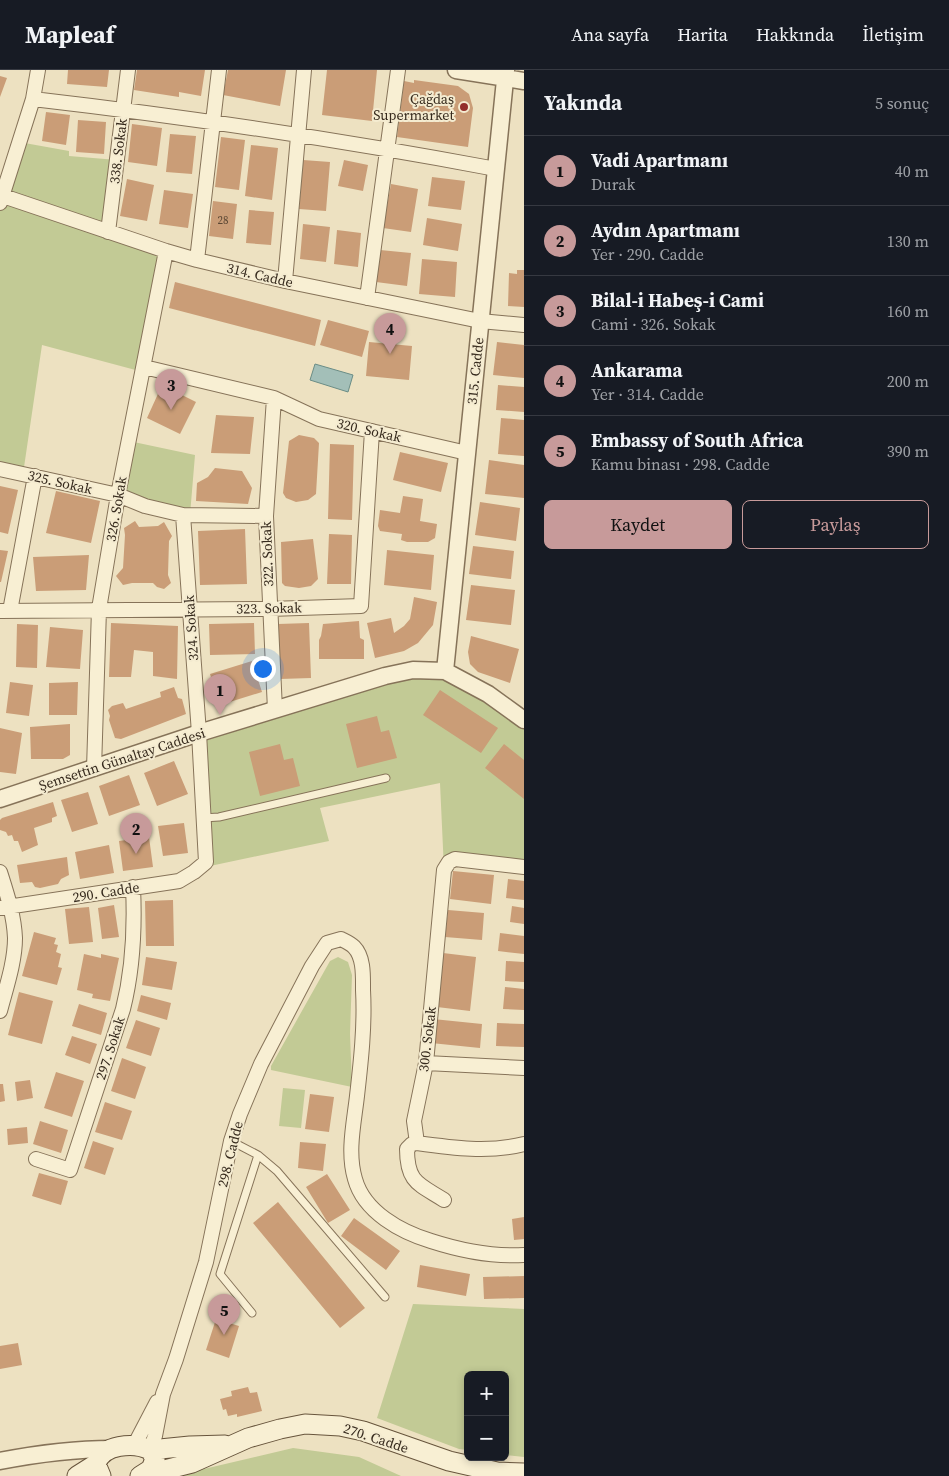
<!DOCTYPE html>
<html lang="tr">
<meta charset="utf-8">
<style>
body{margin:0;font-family:"Source Serif 4",serif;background:#242831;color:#f1f3f6}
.controls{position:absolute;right:15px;bottom:15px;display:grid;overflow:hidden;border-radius:8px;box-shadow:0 2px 8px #0003}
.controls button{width:45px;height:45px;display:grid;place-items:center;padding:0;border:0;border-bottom:1px solid #363941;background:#171b24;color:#f1f3f6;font:25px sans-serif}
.you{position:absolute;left:262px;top:598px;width:18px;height:18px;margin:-12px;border:4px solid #fff;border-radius:50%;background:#1a73e8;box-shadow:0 0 0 8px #1a73e833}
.badge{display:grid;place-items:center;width:32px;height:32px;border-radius:50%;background:#c79a9a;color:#111;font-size:16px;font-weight:700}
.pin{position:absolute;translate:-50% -41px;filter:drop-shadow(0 1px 2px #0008)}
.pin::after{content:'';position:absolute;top:26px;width:18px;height:15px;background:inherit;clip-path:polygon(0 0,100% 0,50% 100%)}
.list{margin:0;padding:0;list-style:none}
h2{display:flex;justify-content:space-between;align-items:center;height:65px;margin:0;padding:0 20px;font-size:21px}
h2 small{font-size:16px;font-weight:400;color:#9ea1a6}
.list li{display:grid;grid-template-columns:32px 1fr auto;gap:15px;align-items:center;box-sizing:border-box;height:70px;padding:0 20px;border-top:1px solid #363941}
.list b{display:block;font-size:19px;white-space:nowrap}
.list p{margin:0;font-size:16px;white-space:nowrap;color:#9ea1a6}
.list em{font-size:16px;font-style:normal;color:#9ea1a6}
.actions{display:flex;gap:10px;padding:15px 20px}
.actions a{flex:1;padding:11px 0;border:1px solid #c79a9a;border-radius:8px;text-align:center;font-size:18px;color:#c79a9a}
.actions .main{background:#c79a9a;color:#111}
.map{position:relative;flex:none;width:524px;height:1406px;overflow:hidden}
header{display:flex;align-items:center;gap:30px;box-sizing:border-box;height:70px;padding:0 25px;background:#171b24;border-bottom:1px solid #363941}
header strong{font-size:24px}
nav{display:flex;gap:28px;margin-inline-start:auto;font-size:18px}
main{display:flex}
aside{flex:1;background:#171b24}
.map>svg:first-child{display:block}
.green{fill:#c2ca95}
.water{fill:#a3bfb8;stroke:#6b8d86}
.building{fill:#ca9d77}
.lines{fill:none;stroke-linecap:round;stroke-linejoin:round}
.service-casing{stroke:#867359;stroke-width:9}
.minor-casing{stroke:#867359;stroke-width:16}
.tertiary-casing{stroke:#867359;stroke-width:19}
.secondary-casing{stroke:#67543c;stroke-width:21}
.service{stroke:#f8efd3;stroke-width:7}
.minor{stroke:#f8efd3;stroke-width:14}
.tertiary{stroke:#f8efd3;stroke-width:16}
.secondary{stroke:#f8efd3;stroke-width:19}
.poi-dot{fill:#932e2a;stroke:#f4ebd0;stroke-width:2}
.labels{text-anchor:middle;stroke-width:4;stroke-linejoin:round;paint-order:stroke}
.number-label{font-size:11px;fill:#5b4734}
.poi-label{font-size:14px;fill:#362a1d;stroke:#f4ebd0;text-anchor:end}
.street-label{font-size:14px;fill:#362a1d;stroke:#f4ebd0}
</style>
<header>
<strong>Mapleaf</strong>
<nav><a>Ana sayfa</a><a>Harita</a><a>Hakkında</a><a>İletişim</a></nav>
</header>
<main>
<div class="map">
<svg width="524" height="1406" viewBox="0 0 524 1406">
<rect width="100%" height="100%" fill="#ede1c1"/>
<path class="green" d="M 19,72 L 69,81 L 69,86 L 117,90 L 108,162 L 166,181 L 143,302 L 42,275 L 23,404 L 0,399 L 0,133 Z
M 129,371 L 195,385 L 190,445 L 118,425 Z
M 445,601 L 524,650 L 524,797 L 455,789 L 444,800 L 440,713 L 320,738 L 329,771 L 210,796 L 199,663 L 385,606 Z
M 338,887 L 348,892 L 352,905 L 350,964 L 352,1017 L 271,1000 L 271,996 L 330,891 Z
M 283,1018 L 305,1020 L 301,1058 L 279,1056 Z
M 413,1234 L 524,1239 L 524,1387 L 505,1385 L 505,1305 L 468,1305 L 468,1380 L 459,1379 L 377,1348 Z
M 293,1378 L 359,1387 L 401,1406 L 174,1406 Z"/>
<path class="water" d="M 315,294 L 353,305 L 348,322 L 310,310 Z"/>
<path class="building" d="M 68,0 L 109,0 L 107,17 L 67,14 Z
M 137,0 L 205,0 L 201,26 L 179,22 L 179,27 L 134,20 Z
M 228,0 L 286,0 L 280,36 L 223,25 Z
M 327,0 L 377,0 L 372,51 L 322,45 Z
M 0,6 L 7,8 L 0,27 Z
M 414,10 L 458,16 L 469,24 L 473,38 L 468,77 L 397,67 L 404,11 L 414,13 Z
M 46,42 L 70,45 L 66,75 L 42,71 Z
M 78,50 L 106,52 L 104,84 L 76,82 Z
M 132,54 L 162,58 L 157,96 L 128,92 Z
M 170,64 L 196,66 L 192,104 L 166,102 Z
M 221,67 L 245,70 L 239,120 L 215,117 Z
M 251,75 L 278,78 L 272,130 L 245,126 Z
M 303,90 L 330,92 L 326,141 L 299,139 Z
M 344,90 L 368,95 L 363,121 L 338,116 Z
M 432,107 L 465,111 L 461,140 L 428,136 Z
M 127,109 L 154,115 L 147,151 L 120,146 Z
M 391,114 L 418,119 L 411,162 L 383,158 Z
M 164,120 L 193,124 L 188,158 L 159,154 Z
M 213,131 L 237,134 L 233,169 L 209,166 Z
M 249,140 L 274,142 L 271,175 L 246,173 Z
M 427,148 L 462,154 L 458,181 L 423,175 Z
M 303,154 L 330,157 L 326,192 L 300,189 Z
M 337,160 L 361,163 L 358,197 L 334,194 Z
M 380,180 L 411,183 L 407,216 L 376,212 Z
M 422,189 L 457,192 L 455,227 L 419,224 Z
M 517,200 L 524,200 L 524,237 L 508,236 L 509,203 L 517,204 Z
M 175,212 L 321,250 L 315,276 L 169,238 Z
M 328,250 L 369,261 L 362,287 L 320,275 Z
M 369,272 L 412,276 L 409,310 L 366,306 Z
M 497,272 L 524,275 L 524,308 L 493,305 Z
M 162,315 L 196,332 L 180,364 L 147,348 Z
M 498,315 L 524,317 L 524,342 L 496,340 Z
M 216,345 L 254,347 L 250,384 L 211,383 Z
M 501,348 L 524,350 L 524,386 L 498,384 Z
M 299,365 L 314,368 L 319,373 L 316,424 L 308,430 L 296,432 L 286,428 L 283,423 L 289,371 Z
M 330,374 L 354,375 L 352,450 L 328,449 Z
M 400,382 L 448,393 L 441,422 L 393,410 Z
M 489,390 L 524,395 L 524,428 L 485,424 Z
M 215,398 L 242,401 L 252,418 L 248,434 L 196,431 L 197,413 L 208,407 Z
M 0,416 L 18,420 L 8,464 L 0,462 Z
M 56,421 L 100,431 L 91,473 L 46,463 Z
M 403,426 L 423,429 L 420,451 L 437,454 L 435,468 L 428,472 L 407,472 L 401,470 L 402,464 L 380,461 L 378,456 L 380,440 L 400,443 Z
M 480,432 L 520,438 L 516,471 L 475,465 Z
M 135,451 L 139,457 L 158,456 L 164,452 L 172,466 L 169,471 L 168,505 L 171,513 L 164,519 L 157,517 L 153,513 L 132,513 L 123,515 L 116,506 L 123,498 L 125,465 L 124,458 Z
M 245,459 L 247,514 L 200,515 L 198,461 Z
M 329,464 L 352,465 L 351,514 L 327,514 Z
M 313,469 L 318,509 L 311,516 L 299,518 L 285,516 L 282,513 L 281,472 Z
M 473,476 L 514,481 L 511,509 L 469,504 Z
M 0,480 L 8,481 L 1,512 L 0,512 Z
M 387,480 L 434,485 L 431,520 L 384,515 Z
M 89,485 L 86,520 L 36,521 L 33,487 Z
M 471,515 L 515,520 L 511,555 L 466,550 Z
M 414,527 L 437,532 L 433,555 L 418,573 L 404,581 L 375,588 L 367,553 L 391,548 L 394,563 L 404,556 L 410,549 Z
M 359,551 L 360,568 L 364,570 L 364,589 L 319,589 L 319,570 L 321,566 L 323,554 Z
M 111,553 L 178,556 L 177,609 L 153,606 L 153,582 L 134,580 L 131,607 L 109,607 Z
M 254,553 L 255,584 L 210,585 L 209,554 Z
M 309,553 L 311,608 L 280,609 L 278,554 Z
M 17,554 L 38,555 L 37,598 L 16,597 Z
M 50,557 L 83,560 L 80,599 L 46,597 Z
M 471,566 L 519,579 L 510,613 L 478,602 L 470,594 L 468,582 Z
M 252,591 L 262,622 L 220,635 L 210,604 Z
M 10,612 L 33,615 L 29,646 L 6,643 Z
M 78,612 L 77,645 L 49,645 L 49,613 Z
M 174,617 L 178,628 L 182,629 L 186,644 L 121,669 L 115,668 L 109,650 L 110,646 L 108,640 L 112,636 L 123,633 L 126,639 L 161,627 L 160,622 Z
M 440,620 L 498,658 L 481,683 L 423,645 Z
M 377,646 L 381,662 L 389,660 L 397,688 L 357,698 L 346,654 Z
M 70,654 L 70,685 L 63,689 L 31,689 L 30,657 Z
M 0,658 L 22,663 L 16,704 L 0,702 Z
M 280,674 L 284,690 L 293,688 L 300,716 L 260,726 L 249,682 Z
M 504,674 L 524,690 L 524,729 L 485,698 Z
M 174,691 L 188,724 L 157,736 L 144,703 Z
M 129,705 L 140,735 L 109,746 L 99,716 Z
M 88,722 L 98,754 L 72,762 L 61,730 Z
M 53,732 L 57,746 L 52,748 L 52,752 L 34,758 L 38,775 L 22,782 L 18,771 L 14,771 L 12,765 L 8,766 L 6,762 L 0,760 L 0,750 L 2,748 Z
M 184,753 L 188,783 L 163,786 L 158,756 Z
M 149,767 L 153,797 L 123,801 L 119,771 Z
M 109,775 L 114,803 L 80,809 L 75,782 Z
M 67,787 L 69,805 L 61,809 L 58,814 L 40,818 L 35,817 L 32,812 L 20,813 L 17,795 Z
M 453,801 L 494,805 L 491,834 L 450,829 Z
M 508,809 L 524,811 L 524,830 L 506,828 Z
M 173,830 L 174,876 L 146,876 L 145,831 Z
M 114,835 L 119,867 L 102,869 L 98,838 Z
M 512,836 L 524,838 L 524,854 L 510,852 Z
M 89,837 L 93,872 L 69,874 L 65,839 Z
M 448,840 L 484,843 L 482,870 L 445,867 Z
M 34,862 L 56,868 L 54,874 L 58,875 L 56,882 L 61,884 L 58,897 L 62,898 L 57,915 L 22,906 Z
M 500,863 L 524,866 L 524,884 L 498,881 Z
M 443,883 L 476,887 L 470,941 L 437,937 Z
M 84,884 L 101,888 L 101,884 L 119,888 L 110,931 L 92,928 L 93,924 L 77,920 Z
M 146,887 L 177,892 L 172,920 L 142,915 Z
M 506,891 L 524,892 L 524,912 L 505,911 Z
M 505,917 L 524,919 L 524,940 L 503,939 Z
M 19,922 L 53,931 L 42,974 L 8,965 Z
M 141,925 L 171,933 L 167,950 L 137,941 Z
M 79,934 L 107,943 L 101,965 L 72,956 Z
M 433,949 L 482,954 L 480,978 L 431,973 Z
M 136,950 L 160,958 L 151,986 L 126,978 Z
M 497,953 L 524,954 L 524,977 L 496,976 Z
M 72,966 L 97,974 L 90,994 L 65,985 Z
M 122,988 L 146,997 L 135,1029 L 111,1021 Z
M 56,1002 L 84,1011 L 72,1047 L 44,1038 Z
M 30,1010 L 33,1028 L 17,1031 L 15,1012 Z
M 0,1014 L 3,1014 L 5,1031 L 0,1032 Z
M 310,1024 L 334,1027 L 329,1062 L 305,1059 Z
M 105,1032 L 132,1041 L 122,1070 L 95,1062 Z
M 40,1051 L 68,1060 L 61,1083 L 33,1074 Z
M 27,1057 L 28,1073 L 8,1075 L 7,1059 Z
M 93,1071 L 114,1078 L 105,1105 L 84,1098 Z
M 300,1072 L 326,1074 L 323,1101 L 298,1098 Z
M 39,1103 L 68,1111 L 61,1135 L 32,1126 Z
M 327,1104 L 350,1140 L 328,1153 L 306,1117 Z
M 278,1132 L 365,1238 L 340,1258 L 253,1153 Z
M 524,1147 L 524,1169 L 514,1170 L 512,1149 Z
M 354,1148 L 400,1181 L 386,1200 L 341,1166 Z
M 420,1195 L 470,1204 L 466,1226 L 417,1217 Z
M 524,1206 L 524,1228 L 484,1229 L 483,1207 Z
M 216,1249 L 239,1256 L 229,1288 L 206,1280 Z
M 18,1273 L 22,1295 L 0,1299 L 0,1276 Z
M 248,1317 L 250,1323 L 257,1322 L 262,1341 L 237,1347 L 237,1344 L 228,1346 L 226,1339 L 223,1340 L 220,1329 L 232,1326 L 231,1321 Z"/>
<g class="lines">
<g class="service-casing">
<path id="service" d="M 203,748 L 219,747 L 386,708
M 231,1071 L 258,1085 L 277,1101 L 385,1227
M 252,1243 L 220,1204 L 258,1085"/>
</g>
<g class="minor-casing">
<path id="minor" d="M 33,29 C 188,47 342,70 496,99
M 3,126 L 166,181 L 197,190 L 285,211 L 480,251 L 524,255
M 0,133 L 33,29 L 38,0
M 108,162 L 128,0
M 197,190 L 219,0
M 285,211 L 304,0
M 367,228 L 398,0
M 144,297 L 274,328 L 319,349 L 467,383
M 274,328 L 266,446 L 275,640
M 0,399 L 118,425 L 145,436 L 183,445 L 266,446
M 0,541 L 269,539 L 361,536 L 372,361
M 10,541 L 35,406
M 94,699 L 99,539 L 118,425 L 166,181
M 0,802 C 7,824 14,845 15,868 C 15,892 6,918 0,941
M 0,838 L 179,811 L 194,802 L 206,792 L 199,663 L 183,445
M 426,993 L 524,998
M 417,1073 C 453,1078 489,1083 524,1074
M 36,1089 L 70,1100 L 123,939 C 133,899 135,859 133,817
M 444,1130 C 419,1114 407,1113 407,1079 L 412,1074 L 417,1073 L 414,1051 L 426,993 L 444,800 L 449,792 L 455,789 L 524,797
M 134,1376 L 157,1332
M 150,1380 L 155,1366 L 163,1324 L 176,1289 L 206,1192 L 231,1071 L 240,1044 L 261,994 L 312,896 L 327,873 L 341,869 C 345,871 350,873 354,877 C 364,887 363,906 363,920 C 365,955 361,991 357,1026 C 354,1053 347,1082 355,1109 C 364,1142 401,1162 431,1171 C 462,1181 492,1187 524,1185"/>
</g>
<g class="tertiary-casing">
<path id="tertiary" d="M 456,0 L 524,11
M 445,601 L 506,0
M 0,729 L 199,663 L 385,606 L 413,600 L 445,601 L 488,624 L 524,650
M 0,1391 C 36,1384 74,1379 111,1379"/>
</g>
<g class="secondary-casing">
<path id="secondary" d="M 150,1380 L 190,1376 L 225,1375
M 77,1406 L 96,1394
M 101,1406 L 96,1394 C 102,1374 134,1372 150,1380 L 155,1389 L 151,1399 L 140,1406
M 141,1406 L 192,1393 L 248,1368 L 280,1359 L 305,1354 L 340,1356 L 363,1361 L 449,1391 L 497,1402 L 524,1403"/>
</g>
<use href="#service" class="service"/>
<use href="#minor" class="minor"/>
<use href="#tertiary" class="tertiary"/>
<use href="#secondary" class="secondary"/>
</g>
<circle class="poi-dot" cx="464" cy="37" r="5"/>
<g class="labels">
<g class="number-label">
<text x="223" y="154">28</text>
</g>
<g class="poi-label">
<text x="454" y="34">Çağdaş<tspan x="454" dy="16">Supermarket</tspan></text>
</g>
<g class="street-label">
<text transform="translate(118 81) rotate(-83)" y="5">338. Sokak</text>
<text transform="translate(260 205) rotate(13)" y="5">314. Cadde</text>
<text transform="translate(475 301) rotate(-84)" y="5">315. Cadde</text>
<text transform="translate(369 360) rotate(13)" y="5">320. Sokak</text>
<text transform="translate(60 412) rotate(13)" y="5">325. Sokak</text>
<text transform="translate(116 439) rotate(-80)" y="5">326. Sokak</text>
<text transform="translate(267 484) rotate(-92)" y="5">322. Sokak</text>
<text transform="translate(269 538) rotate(-1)" y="5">323. Sokak</text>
<text transform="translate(191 558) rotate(-94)" y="5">324. Sokak</text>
<text transform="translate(122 689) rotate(-18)" y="5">Şemsettin Günaltay Caddesi</text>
<text transform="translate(106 822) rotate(-9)" y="5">290. Cadde</text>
<text transform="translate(427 969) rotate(-83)" y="5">300. Sokak</text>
<text transform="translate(110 978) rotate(-72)" y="5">297. Sokak</text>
<text transform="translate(230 1084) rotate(-76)" y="5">298. Cadde</text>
<text transform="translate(376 1368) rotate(18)" y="5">270. Cadde</text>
</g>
</g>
</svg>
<div class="controls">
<button>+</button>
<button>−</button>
</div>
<div class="you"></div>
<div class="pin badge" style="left:220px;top:645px">1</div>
<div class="pin badge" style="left:136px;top:784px">2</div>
<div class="pin badge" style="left:171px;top:340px">3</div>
<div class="pin badge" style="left:390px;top:284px">4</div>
<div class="pin badge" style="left:224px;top:1265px">5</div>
</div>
<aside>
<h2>Yakında<small>5 sonuç</small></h2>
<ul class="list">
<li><span class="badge">1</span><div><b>Vadi Apartmanı</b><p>Durak</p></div><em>40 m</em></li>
<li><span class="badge">2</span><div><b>Aydın Apartmanı</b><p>Yer · 290. Cadde</p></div><em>130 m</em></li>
<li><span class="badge">3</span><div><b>Bilal-i Habeş-i Cami</b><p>Cami · 326. Sokak</p></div><em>160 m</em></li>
<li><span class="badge">4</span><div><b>Ankarama</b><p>Yer · 314. Cadde</p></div><em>200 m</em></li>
<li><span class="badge">5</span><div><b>Embassy of South Africa</b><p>Kamu binası · 298. Cadde</p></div><em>390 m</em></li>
</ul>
<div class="actions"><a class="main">Kaydet</a><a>Paylaş</a></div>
</aside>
</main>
